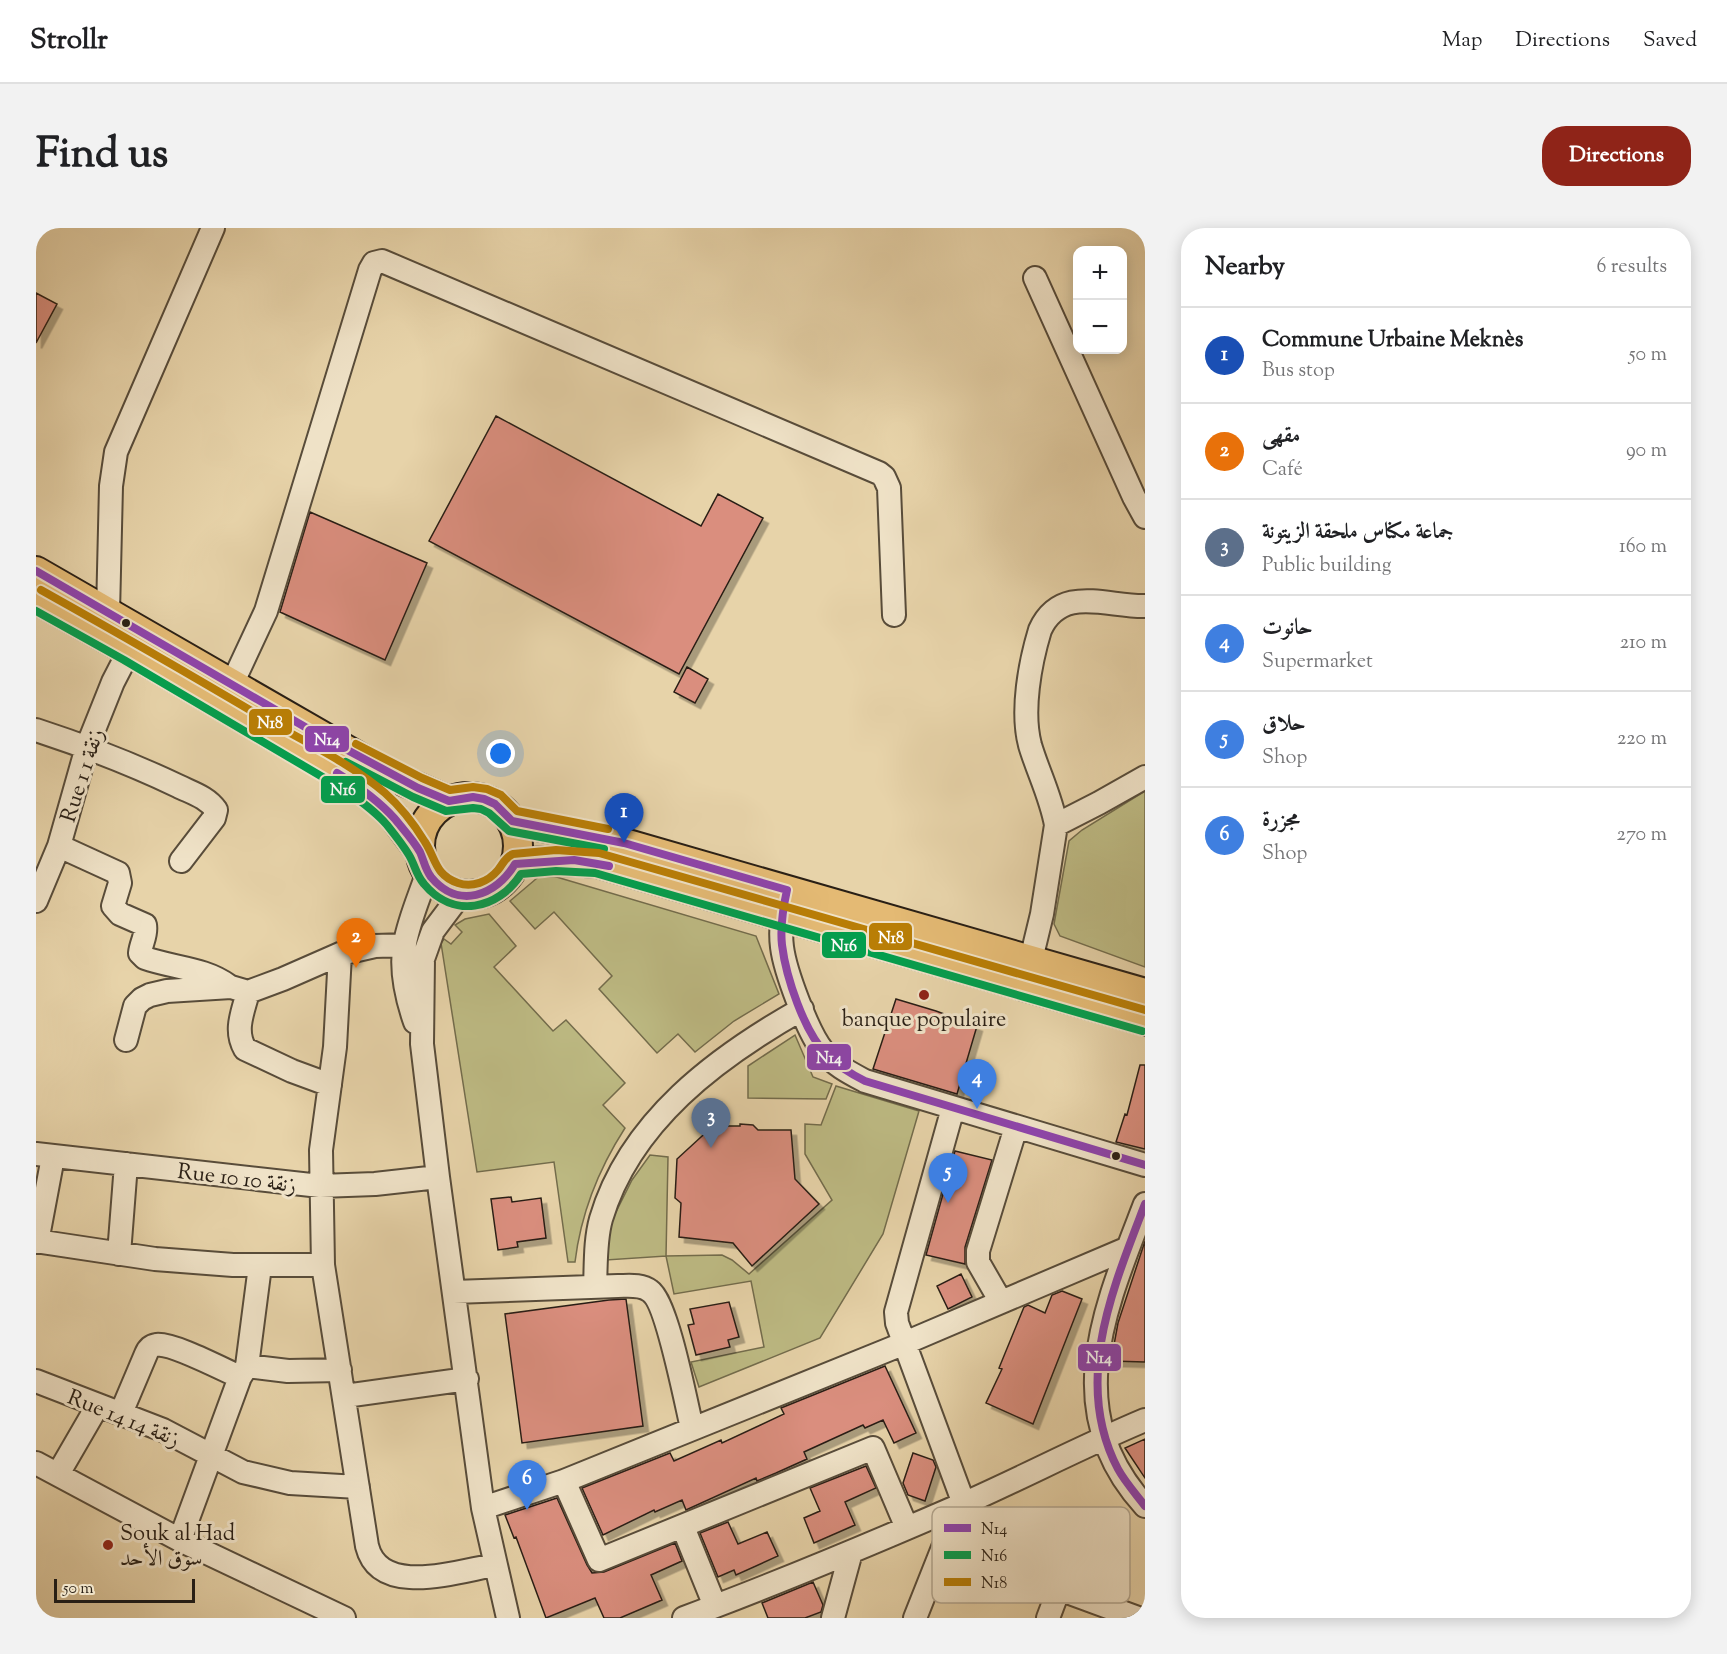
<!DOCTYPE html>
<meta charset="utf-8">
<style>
body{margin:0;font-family:"Sorts Mill Goudy",Amiri,serif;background:#f2f2f2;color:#202124}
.controls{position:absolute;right:18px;top:18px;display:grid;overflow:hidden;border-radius:12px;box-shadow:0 3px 15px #0003}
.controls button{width:54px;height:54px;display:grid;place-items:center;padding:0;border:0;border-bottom:2px solid #e0e0e0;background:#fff;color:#202124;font:30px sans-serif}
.scale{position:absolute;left:18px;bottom:15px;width:141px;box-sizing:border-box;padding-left:6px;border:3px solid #291f15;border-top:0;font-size:16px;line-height:21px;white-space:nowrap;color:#291f15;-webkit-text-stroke:4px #efe2c7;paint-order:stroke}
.you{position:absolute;left:465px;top:526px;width:21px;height:21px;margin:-15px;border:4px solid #fff;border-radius:50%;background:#1a73e8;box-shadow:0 0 0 9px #1a73e833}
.badge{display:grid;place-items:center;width:39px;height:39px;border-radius:50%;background:#8f2418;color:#fff;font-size:20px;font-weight:700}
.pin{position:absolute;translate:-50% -50px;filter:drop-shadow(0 2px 3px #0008)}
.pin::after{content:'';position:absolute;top:32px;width:21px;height:18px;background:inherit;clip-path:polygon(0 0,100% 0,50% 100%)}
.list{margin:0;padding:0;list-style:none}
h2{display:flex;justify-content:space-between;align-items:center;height:78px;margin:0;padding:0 24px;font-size:26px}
h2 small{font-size:20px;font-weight:400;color:#757577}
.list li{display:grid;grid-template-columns:39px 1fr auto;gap:18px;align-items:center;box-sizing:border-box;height:96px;padding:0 24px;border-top:2px solid #e0e0e0}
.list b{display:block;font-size:22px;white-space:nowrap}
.list p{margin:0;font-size:20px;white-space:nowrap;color:#757577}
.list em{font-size:20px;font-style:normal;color:#757577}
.map{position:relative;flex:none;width:1109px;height:1390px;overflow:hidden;border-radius:24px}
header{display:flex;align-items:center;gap:36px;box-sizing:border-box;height:84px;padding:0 30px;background:#fff;border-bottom:2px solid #e0e0e0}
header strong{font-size:28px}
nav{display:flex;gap:33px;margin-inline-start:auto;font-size:21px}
.intro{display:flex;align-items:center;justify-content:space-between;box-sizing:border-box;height:144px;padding:0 36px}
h1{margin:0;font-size:42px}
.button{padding:15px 27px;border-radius:24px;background:#8f2418;color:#fff;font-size:21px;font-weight:700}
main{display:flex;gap:36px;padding:0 36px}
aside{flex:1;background:#fff;border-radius:24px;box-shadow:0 3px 15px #0003}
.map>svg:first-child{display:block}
.green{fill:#bdba83;stroke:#736c4c;stroke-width:1.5}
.building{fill:#da8e7e;stroke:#291f15;stroke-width:1.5;filter:url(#shadow)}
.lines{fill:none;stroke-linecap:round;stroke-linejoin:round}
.minor-casing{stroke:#584c3a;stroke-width:26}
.major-casing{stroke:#291f15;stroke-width:32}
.minor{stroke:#efe2c7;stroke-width:22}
.major{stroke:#e4ba74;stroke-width:28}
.bus-1-casing{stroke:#efe2c7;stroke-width:12}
.bus-2-casing{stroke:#efe2c7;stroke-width:12}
.bus-3-casing{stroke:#efe2c7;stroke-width:12}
.bus-1{stroke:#8e44ad;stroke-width:8}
.bus-2{stroke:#029f4e;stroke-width:8}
.bus-3{stroke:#b97e06;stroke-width:8}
.bus-dot{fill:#291f15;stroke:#efe2c7;stroke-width:2}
.poi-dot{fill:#8f2418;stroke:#efe2c7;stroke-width:2}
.labels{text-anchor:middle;stroke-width:6;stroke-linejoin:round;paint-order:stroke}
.street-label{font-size:22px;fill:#291f15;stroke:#efe2c7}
.poi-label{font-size:22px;fill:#291f15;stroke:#efe2c7}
.key{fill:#efe2c7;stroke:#b4a892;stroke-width:1.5}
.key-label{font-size:16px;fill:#291f15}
.line-badge{stroke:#efe2c7;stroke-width:2}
.badge-label{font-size:16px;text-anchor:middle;font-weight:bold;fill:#fff}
</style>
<header>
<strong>Strollr</strong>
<nav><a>Map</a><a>Directions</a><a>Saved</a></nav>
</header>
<div class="intro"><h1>Find us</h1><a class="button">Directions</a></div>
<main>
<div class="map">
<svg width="1109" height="1390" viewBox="0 0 1109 1390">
<defs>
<filter id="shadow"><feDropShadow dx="5.5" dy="5.5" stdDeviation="0" flood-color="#0004"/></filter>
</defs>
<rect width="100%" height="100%" fill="#e7d3a9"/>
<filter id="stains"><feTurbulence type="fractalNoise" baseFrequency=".00333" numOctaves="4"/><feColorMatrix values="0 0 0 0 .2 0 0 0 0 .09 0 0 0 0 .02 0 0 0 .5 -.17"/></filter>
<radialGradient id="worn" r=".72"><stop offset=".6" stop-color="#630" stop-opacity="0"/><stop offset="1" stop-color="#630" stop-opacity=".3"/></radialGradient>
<path class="green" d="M 1109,563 L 1109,739 L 1024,708 L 1018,696 L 1033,613 L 1046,602 Z
M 507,645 L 720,708 L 743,766 L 698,793 L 659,824 L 642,806 L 621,825 L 563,761 L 576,748 L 518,684 L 499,701 L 474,673 Z
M 453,686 L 480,718 L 458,739 L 517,803 L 530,792 L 589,855 L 567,877 L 589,900 C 562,942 545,984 539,1034 L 532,1034 L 518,934 L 441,944 L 405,715 L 408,711 L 415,716 L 426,704 L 419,697 L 429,691 Z
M 759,807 L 777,849 L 796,856 L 790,871 L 712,870 L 712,838 Z
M 800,858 L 883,883 L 847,1006 L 784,1110 L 663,1159 L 655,1134 L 728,1119 L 715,1053 L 638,1066 L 630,1028 L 570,1032 L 575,994 L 596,952 L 614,927 L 632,929 L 630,1028 L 686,1027 L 696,1032 L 713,1046 L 796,972 L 769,926 L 769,896 L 785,897 Z"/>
<path class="building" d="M 0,65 L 21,76 L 0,115 Z
M 460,188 L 665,298 L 682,266 L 727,290 L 643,446 L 393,313 Z
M 274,284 L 391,335 L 349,432 L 244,384 Z
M 651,439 L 672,451 L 659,475 L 638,464 Z
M 860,771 L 900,783 L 941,798 L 921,866 L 837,841 Z
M 1104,837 L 1109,837 L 1109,921 L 1080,914 L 1089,886 L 1091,887 Z
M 704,896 L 717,897 L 722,902 L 755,902 L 759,951 L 783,976 L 716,1038 L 697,1015 L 643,1009 L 645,975 L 639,970 L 641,931 L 677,898 L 704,898 Z
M 919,923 L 956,932 L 929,1019 L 929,1036 L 890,1027 Z
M 475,969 L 476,974 L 505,970 L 510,1010 L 481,1014 L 482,1019 L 462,1022 L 455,971 Z
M 1109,1013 L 1109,1134 L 1075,1133 L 1082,1095 Z
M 925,1046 L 936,1069 L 912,1081 L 901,1058 Z
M 1026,1063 L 1046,1071 L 997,1196 L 950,1175 L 966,1141 L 963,1140 L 988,1079 L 992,1077 L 1009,1085 L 1016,1067 Z
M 590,1071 L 607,1198 L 486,1215 L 469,1086 L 573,1072 Z
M 693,1074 L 703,1109 L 692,1112 L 694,1119 L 660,1127 L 652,1097 L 658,1096 L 654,1081 Z
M 849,1138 L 880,1205 L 858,1215 L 847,1192 L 829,1200 L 827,1197 L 768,1224 L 771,1231 L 740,1245 L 721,1253 L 720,1250 L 650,1282 L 646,1272 L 619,1284 L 618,1282 L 567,1307 L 546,1260 L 634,1225 L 638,1233 L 685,1212 L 686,1215 L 748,1186 L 745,1180 Z
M 1109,1211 L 1109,1250 L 1089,1220 Z
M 877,1225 L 897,1232 L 900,1239 L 889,1273 L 872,1267 L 867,1255 Z
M 830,1238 L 840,1260 L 809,1274 L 819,1297 L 778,1315 L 768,1290 L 784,1283 L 774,1260 Z
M 521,1270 L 551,1337 L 556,1345 L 568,1344 L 639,1315 L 646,1333 L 615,1347 L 626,1372 L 584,1390 L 568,1390 L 559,1370 L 510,1390 L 480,1309 L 478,1310 L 469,1287 Z
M 692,1294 L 702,1316 L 731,1304 L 742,1328 L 700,1347 L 698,1342 L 682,1349 L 664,1305 Z
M 777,1354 L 787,1377 L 785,1384 L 769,1390 L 732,1390 L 726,1375 Z"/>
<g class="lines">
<g class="minor-casing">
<path id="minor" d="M 999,50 L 1098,269 L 1109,289
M 72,385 L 75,258 L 80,224 L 177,0
M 187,469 L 196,456 L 230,383 L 334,42 L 338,35 L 346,33 L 843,245 L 848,249 L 853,260 L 858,387
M 0,502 C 49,518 96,536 142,558 C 156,565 171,569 180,582 L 178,590 L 145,633
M 1020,597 L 1063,575 L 1109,549
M 23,618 L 82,645 L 84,655 L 77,678 L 84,686 L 109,697 C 111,707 105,715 104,725 L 109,730 C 137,740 169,740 193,758
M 424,667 L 397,703 L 387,731 L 386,816 L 402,949 L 447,1280 L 472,1390
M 749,672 C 746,687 744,704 746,719 C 749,743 772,805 787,823 C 798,837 814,845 829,853 L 1109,937
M 0,673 L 23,618 L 51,519 L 77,454 L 93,423
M 304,726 L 299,819 L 285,922 L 287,1037 L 331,1318 C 344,1370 422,1343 459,1337
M 991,748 L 1006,686 L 1020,597 C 1015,569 1002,544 994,517 C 985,483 994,435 1004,402 C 1025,356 1071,379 1109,378
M 212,764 C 207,784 198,802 209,821 L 256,843 L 294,857
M 379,794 C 371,771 364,740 369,715 C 373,693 382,672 389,652 L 393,647
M 90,812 L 99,778 L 106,771 L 114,767 L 131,763 L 195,759 L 212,764 L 247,751 L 304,726 L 339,718 L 369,717
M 0,926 L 284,958 L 339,956 L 402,949
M 1109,976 C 1069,1080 1022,1183 1109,1278
M 0,1013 L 119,1031 L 197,1037 L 287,1037
M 1,1014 L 17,929
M 83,1026 L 90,936
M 559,1059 C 560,1036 559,1012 565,991 C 594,893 681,829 766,781
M 418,1064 L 582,1058 C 592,1058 605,1056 614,1063 C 631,1074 650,1175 656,1200
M 965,1074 L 942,1034 L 942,1023 L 980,899
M 211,1138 L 252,1143 L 304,1142
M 0,1153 L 127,1202 L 207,1244 L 254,1255 L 322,1259
M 309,1168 L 431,1151
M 85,1185 L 110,1126 C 112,1121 114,1118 120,1117 C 135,1114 188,1142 204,1149
M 0,1235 L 144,1312 L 308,1390
M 22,1246 L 62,1177
M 528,1253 L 563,1332 L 837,1220 L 871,1300
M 447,1280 L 528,1253 L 869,1115 L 1092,1020
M 647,1299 L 679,1378
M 144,1312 L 204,1149 L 211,1138 L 224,1038
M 908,1317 L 1023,1361
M 648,1390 C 742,1355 835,1316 927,1276 C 988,1249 1047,1218 1109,1192
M 797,1390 L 815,1324
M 879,1390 L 908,1317 L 928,1276 L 861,1095 L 860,1084 L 917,880
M 1012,1390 L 1023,1361 L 1102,1390"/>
</g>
<g class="major-casing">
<path id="major" d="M 0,343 L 356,548 L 413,573
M 0,371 L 93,423 L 318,555 L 339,570 L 358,589 L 384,624
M384 618a49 49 0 1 1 98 0a49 49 0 1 1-98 0Z
M 476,593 L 588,615 L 1109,765
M 479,636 C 507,632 533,632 561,635 L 1109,793"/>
</g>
<use href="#minor" class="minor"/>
<use href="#major" class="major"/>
<g class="bus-1-casing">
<path id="bus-1" d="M 0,343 L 276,503 L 382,560 L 413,573 L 437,569 L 448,571 L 459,576 L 476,593 L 588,615 L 751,662 C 747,680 744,699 746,717 C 750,749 768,804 791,827 C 802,838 815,846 829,853 L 1109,937
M 301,545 C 322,558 342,572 359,591 C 367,601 378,613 384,624 C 388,633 389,641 395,649 C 422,682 460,668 479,636 L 538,632 L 573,638
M 1109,976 C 1077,1060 1036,1154 1082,1241 C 1089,1254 1100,1266 1109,1278"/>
</g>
<g class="bus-2-casing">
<path id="bus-2" d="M 0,383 L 88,432 L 312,564 C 326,574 340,584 351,597 C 359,607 367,617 373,627 C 379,637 380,647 388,656 C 417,691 462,682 485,646 L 520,643 L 559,645 L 1106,803
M 310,534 L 377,569 L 410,583 L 437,580 L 445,581 L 453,585 L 473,603 L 568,621"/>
</g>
<g class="bus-3-casing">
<path id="bus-3" d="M 5,362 C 80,404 155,447 229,491 C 269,514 314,535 349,565 C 365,579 378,596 389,614 C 400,631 399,647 422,655 C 436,660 452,654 462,642 C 467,636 469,629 477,626 L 520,622 L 563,625 L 1109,782
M 320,516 L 386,550 L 414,562 L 437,559 L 451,561 L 465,567 L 481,583 L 572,601"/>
</g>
<use href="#bus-1" class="bus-1"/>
<use href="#bus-2" class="bus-2"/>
<use href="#bus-3" class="bus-3"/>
</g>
<g class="bus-dot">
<circle cx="90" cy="395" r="5"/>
<circle cx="1080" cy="928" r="5"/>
</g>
<g class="poi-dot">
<circle cx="888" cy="767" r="6"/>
<circle cx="72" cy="1317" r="6"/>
</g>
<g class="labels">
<g class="street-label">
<text transform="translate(45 547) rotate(-72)" y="8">Rue 1 زنقة 1</text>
<text transform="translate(201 949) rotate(7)" y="8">Rue 10 زنقة 10</text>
<text transform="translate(88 1189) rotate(22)" y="8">Rue 14 زنقة 14</text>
</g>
<g class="poi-label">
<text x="888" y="798">banque populaire</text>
<text x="84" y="1312" text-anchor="start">Souk al Had<tspan x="84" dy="25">سوق الأحد</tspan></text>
</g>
</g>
<rect x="896" y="1279" width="198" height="96" rx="9" class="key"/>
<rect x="908" y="1296" width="27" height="8" fill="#8e44ad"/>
<rect x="908" y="1323" width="27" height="8" fill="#029f4e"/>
<rect x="908" y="1350" width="27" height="8" fill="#b97e06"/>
<g class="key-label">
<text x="945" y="1306">N14</text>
<text x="945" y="1333">N16</text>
<text x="945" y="1360">N18</text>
</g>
<g class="line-badge">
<rect x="212" y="480" width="45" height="28" rx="6" fill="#b97e06"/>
<rect x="268" y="497" width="46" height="28" rx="6" fill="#8e44ad"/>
<rect x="284" y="547" width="46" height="29" rx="6" fill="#029f4e"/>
<rect x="832" y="694" width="45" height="29" rx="6" fill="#b97e06"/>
<rect x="785" y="703" width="46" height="28" rx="6" fill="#029f4e"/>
<rect x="770" y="815" width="46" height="28" rx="6" fill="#8e44ad"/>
<rect x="1041" y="1115" width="45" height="29" rx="6" fill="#8e44ad"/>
</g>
<g class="badge-label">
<text x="234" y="500">N18</text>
<text x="291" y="517">N14</text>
<text x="307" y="567">N16</text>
<text x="855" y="715">N18</text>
<text x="808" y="723">N16</text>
<text x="793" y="835">N14</text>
<text x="1063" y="1135">N14</text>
</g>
<rect width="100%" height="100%" filter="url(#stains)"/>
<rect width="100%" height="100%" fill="url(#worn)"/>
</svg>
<div class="controls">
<button>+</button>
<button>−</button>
</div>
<div class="scale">50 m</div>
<div class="you"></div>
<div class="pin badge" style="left:588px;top:615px;background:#1a4fb4">1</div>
<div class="pin badge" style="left:320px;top:740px;background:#e8710a">2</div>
<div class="pin badge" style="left:675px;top:920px;background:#5c6f8a">3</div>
<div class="pin badge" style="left:941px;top:881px;background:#3f7fe0">4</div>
<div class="pin badge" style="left:912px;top:975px;background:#3f7fe0">5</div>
<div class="pin badge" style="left:491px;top:1282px;background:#3f7fe0">6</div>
</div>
<aside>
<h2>Nearby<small>6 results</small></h2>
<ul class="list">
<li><span class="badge" style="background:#1a4fb4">1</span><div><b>Commune Urbaine Meknès</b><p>Bus stop</p></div><em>50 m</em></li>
<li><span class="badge" style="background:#e8710a">2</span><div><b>مقهى</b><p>Café</p></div><em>90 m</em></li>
<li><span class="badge" style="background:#5c6f8a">3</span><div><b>جماعة مكناس ملحقة الزيتونة</b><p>Public building</p></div><em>160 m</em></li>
<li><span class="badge" style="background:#3f7fe0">4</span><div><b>حانوت</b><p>Supermarket</p></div><em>210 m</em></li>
<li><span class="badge" style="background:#3f7fe0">5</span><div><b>حلاق</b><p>Shop</p></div><em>220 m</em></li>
<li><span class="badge" style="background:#3f7fe0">6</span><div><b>مجزرة</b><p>Shop</p></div><em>270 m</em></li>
</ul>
</aside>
</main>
